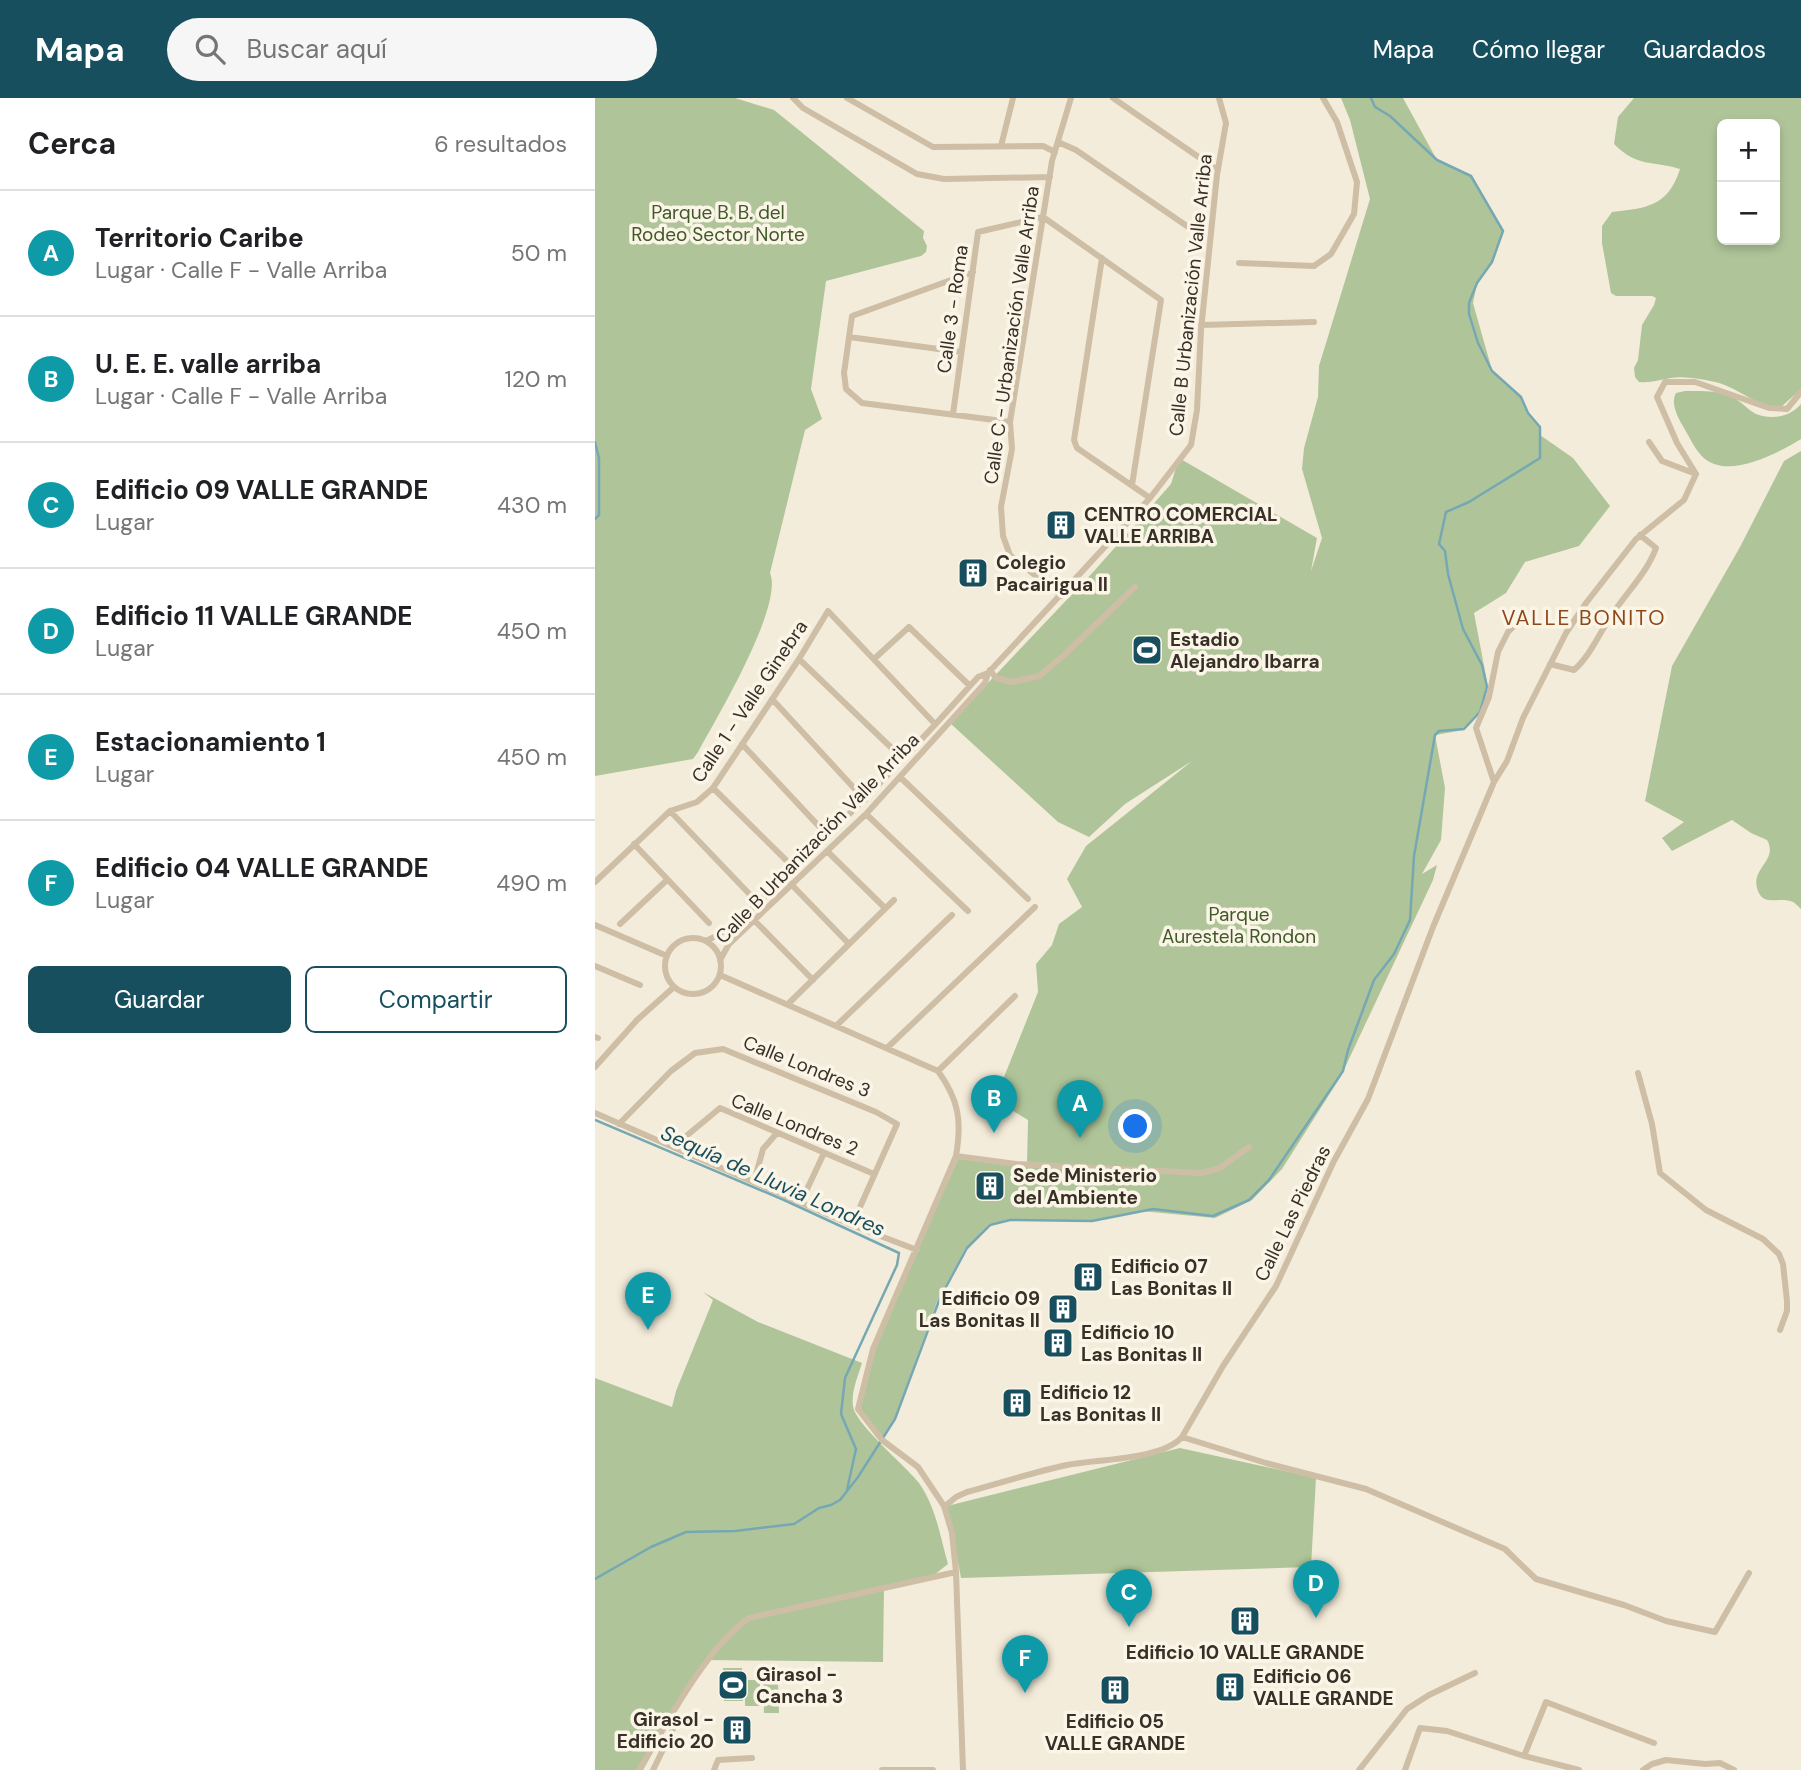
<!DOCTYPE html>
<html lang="es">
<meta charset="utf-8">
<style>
body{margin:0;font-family:"DM Sans",sans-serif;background:#f6f6f6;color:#202124}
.controls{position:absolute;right:21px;top:21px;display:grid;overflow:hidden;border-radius:10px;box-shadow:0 4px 10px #0003}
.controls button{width:63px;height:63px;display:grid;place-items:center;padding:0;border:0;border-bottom:2px solid #e0e0e0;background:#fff;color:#202124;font:35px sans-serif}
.you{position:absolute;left:541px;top:1029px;width:24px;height:24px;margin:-18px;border:5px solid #fff;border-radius:50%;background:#1a73e8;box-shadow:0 0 0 10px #1a73e833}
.badge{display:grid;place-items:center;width:46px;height:46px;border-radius:50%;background:#184f5e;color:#fff;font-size:23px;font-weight:700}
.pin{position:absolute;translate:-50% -58px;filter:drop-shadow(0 2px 4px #0008)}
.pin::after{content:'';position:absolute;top:37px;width:24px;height:21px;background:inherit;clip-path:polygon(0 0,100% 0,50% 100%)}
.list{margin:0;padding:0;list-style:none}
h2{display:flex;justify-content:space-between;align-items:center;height:91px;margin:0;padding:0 28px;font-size:30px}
h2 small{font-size:23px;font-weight:400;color:#757577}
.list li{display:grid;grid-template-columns:46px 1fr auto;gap:21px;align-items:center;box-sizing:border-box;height:126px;padding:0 28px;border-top:2px solid #e0e0e0}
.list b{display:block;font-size:26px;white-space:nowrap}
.list p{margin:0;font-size:23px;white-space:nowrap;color:#757577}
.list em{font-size:23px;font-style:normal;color:#757577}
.actions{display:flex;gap:14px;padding:21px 28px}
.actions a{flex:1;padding:16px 0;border:2px solid #184f5e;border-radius:10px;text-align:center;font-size:24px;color:#184f5e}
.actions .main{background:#184f5e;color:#fff}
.icon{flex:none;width:38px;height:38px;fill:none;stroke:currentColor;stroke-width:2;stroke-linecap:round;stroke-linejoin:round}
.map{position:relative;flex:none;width:1206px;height:1672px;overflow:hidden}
header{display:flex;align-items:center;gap:42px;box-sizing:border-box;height:98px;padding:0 35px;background:#184f5e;color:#fff}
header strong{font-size:33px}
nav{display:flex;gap:38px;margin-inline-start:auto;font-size:24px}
.search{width:490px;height:63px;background:#f6f6f6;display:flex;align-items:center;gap:18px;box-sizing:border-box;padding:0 24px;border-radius:38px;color:#757577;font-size:26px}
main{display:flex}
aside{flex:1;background:#fff}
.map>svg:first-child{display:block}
.green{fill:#afc599;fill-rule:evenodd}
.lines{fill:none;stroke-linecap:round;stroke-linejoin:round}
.stream{stroke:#76a8b4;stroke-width:2.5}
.street{stroke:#cdbea5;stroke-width:6}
.labels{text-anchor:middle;stroke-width:7;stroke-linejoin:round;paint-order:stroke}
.park-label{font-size:19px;fill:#405928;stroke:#fbf5e7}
.street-label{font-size:19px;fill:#382f27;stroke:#fbf5e7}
.poi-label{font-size:19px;font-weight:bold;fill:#382f27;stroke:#fbf5e7;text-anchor:start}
.neighbourhood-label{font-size:21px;letter-spacing:2px;fill:#8f4718;stroke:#fbf5e7}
.water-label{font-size:21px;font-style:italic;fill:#184f5e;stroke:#fbf5e7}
</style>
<header>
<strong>Mapa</strong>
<div class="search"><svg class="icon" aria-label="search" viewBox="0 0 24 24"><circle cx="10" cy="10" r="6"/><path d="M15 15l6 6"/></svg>Buscar aquí</div>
<nav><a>Mapa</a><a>Cómo llegar</a><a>Guardados</a></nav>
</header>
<main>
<aside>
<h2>Cerca<small>6 resultados</small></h2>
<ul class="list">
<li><span class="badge" style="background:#0f9aa8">A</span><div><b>Territorio Caribe</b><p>Lugar · Calle F - Valle Arriba</p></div><em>50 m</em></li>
<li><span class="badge" style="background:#0f9aa8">B</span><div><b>U. E. E. valle arriba</b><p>Lugar · Calle F - Valle Arriba</p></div><em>120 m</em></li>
<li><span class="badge" style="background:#0f9aa8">C</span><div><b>Edificio 09 VALLE GRANDE</b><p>Lugar</p></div><em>430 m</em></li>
<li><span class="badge" style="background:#0f9aa8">D</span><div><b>Edificio 11 VALLE GRANDE</b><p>Lugar</p></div><em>450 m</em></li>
<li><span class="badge" style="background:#0f9aa8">E</span><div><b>Estacionamiento 1</b><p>Lugar</p></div><em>450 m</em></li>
<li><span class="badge" style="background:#0f9aa8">F</span><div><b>Edificio 04 VALLE GRANDE</b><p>Lugar</p></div><em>490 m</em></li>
</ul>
<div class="actions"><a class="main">Guardar</a><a>Compartir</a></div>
</aside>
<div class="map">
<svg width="1206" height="1672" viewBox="0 0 1206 1672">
<rect width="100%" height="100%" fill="#f4ecda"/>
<path class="green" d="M 0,0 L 140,0 L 179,12 L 329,133 L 328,140 L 332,148 L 331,154 L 326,158 L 231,183 L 216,291 L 227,321 L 210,332 L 175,475 C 189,508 121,621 103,654 L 98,661 L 0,678 Z
M 746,0 L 808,0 L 842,62 L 876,78 L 908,133 L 897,164 L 882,185 L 878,205 L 897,272 L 926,299 L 933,315 L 945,329 L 945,337 L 978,360 L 1015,408 L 984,448 L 930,464 L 911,495 L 879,515 L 893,589 L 886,614 L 869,632 L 840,637 L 850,690 L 846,742 L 827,776 L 842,767 L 838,782 L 746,978 L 687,1071 L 657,1102 L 620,1120 L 546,1113 L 497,1123 L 415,1122 L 394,1126 L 371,1150 L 343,1201 L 300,1319 L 287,1340 L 264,1310 L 285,1236 L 363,1061 L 432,1066 L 433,1022 L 405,1005 L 399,1004 L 443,894 L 441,866 L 457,847 L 464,826 L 487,809 L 472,781 L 491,748 L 597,663 L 530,706 L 494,739 L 463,724 L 355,625 L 500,472 L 576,386 L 584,360 L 722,440 L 716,473 L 727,440 L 707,371 L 709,350 L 723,299 L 724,268 L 775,101 L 755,22 Z
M 1039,0 L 1206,0 L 1206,291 L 1185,310 C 1161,309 1143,289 1120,284 C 1106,281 1090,278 1076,280 C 1064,282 1056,285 1044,284 L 1040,279 L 1039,270 L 1043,262 L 1047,227 L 1059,207 L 1061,200 L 1057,198 L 1021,198 L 1016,195 L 1007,145 L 1007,128 L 1017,114 C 1051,110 1073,109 1085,71 C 1056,62 1043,70 1019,46 L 1023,19 ZM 1127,26 L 1180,26 L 1180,142 L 1127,142 Z
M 1090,293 C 1107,293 1123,292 1139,300 C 1147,304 1153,312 1161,316 C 1177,322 1195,319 1206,306 L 1206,341 C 1183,355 1135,381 1110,361 C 1101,354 1095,340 1089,330 C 1083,320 1075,305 1081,295 Z
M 1206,353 L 1206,811 C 1205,810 1199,804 1198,804 C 1185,798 1169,809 1163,793 C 1154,770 1184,763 1172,742 L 1156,735 L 1137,722 L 1077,753 L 1067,740 L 1089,724 L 1050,703 L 1077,568 L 1145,449 L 1189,363 Z
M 108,1194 L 163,1224 L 267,1265 C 263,1278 256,1294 258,1308 C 260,1326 311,1368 324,1385 C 341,1409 345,1438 353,1466 L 339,1477 L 289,1488 L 288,1564 L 114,1562 L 84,1608 L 48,1672 L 0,1672 L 0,1280 L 77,1309 L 81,1293 L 118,1202 Z
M 585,1350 L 721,1380 L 716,1469 L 366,1480 L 352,1408 Z
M 128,1570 L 147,1570 L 148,1603 L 129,1603 Z
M 150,1582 L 165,1582 L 165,1608 L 150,1608 Z
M 183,1583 L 184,1615 L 169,1615 L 168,1584 Z"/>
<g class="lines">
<path class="stream" d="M 0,344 L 4,360 L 4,417 L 0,421
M 0,1022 L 189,1102 L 304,1155 L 302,1167 L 250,1280 L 246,1316 L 261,1351 L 252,1392
M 0,1481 L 56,1449 L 91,1434 L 140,1433 L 199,1426 L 224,1410 L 236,1407 L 245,1402 L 263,1379 L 300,1321 L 345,1200 L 372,1150 L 395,1127 L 415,1122 L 497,1123 L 558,1111 L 618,1118 L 654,1102 L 674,1082 L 748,973 L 753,952 L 779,882 L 799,856 L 815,822 L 819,758 L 840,637 L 844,633 L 869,631 L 885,614 L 892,589 L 887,567 L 868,531 L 853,476 L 850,453 L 844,446 L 851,414 L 874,404 L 945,360 L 945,329 L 933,315 L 926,299 L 897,273 L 883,245 L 874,216 L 874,205 L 882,185 L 897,164 L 908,133 L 876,78 L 842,62 L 795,18 L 780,9 L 776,0"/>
<path class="street" d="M 198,0 L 208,10 L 322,76 L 349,81 L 455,79
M 252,0 L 338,49 L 448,48 L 460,54
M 518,0 L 618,69
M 463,44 L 481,52 L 602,135
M 406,48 L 418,0
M 507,160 L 479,342 L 482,350 L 555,400
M 644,165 L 719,168 L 736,156 L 759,116 L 762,84 L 742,24 L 728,0
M 378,174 L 257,218 L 249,275 L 251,291 L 267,305 L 415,324
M 606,227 L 719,224
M 254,239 L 366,254
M 358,316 L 383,134 L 448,119 L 566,202 L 537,387
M 1054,344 L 1067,363 L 1101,376
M 1101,376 L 1082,345 L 1062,299 L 1070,284 L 1100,284 L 1174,310 L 1192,311 L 1206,294
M 466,498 L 415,457 L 408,438 L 406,409 L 417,351 L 415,324 L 457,63 L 476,0
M 204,561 L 308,661
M 279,561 L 314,529 L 375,588
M 955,566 L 979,572 C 995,558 1004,536 1016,518 C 1031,495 1052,475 1061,450 L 1045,437
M 395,572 L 401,580 L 417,584 L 444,578 L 467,559 L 540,489
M 177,601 L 270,702
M 147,646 L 233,738
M 306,680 L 433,801
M 899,684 L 881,630 L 894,599 L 903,554 L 913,534 L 927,520
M 118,690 L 199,770
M 75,713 L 163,805
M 271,716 L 373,813
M 39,746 L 114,825
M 232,753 L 290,810
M 0,784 L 75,713 L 102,704 L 118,690 L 204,561 L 233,513 L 340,626
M 196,786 L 254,846
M 159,822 L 218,882
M 25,826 L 72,782
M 0,827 L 72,858
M70 868a28 28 0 1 1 56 0a28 28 0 1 1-56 0Z
M 111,843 C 144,828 171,797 197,772 C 262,710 324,646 383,579 L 393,575 L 555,400 L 596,347 L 602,312 L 606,232 L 622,77 L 631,25 L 624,0
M 125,862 L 134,846 L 271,716 L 390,585 L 393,575
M 0,868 L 45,887
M 125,877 L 343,973 C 364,1002 367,1023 361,1058 L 278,1251 L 263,1311 L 287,1342 L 323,1369 L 349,1408 L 357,1435 L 361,1474 L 368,1672
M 193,906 L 299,802
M 242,927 L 357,817
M 0,939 L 3,940
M 293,949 L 440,809
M 0,969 L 42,922 L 79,889
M 343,973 L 420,898
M 1043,975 L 1057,1026 L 1065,1075 L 1111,1112 L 1168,1141 L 1184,1156 L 1188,1166 L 1192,1203 L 1192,1213 L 1185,1232
M 0,1015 L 257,1127 L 322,1152
M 24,1026 L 76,973 L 100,955 L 128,951 L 281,1014 L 302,1026 L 257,1127
M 78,1049 L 125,1010 L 279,1076
M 361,1058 L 421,1066 L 606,1075 L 625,1070 L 654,1049
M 159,1084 L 168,1051 L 182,1035
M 206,1104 L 229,1055
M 587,1339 L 671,1365 L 771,1391 L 910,1451 L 941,1481 L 1029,1507 L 1071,1523 L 1120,1534 L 1154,1475
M 349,1409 L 361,1399 L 372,1394 C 405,1385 439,1374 472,1367 C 502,1361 567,1362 587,1339 L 628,1268 L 681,1188 L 739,1063 L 773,1001 L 838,829 L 899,684 L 912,663 L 928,620 L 971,535 L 991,505 L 1041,441 L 1089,402 L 1101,376
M 929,1658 L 951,1604 L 1059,1645
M 44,1672 C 72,1625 110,1551 154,1520 L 361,1474
M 58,1672 L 84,1619 L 106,1621
M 119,1672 L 123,1662 L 157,1660
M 287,1672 L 338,1672
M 764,1672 L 812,1611 L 834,1597 L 880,1575
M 810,1672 L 825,1630 L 852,1633 L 929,1658 L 984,1672
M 1048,1672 L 1057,1666 L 1071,1662 L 1110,1666 L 1125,1665 L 1139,1672"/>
</g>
<defs>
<g id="building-square" transform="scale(1.575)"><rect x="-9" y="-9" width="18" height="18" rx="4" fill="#184f5e" stroke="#fbf5e7"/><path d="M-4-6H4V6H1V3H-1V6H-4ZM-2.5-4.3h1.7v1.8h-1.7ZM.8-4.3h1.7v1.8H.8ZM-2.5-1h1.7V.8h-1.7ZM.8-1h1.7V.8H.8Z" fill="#fff"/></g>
<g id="stadium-square" transform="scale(1.575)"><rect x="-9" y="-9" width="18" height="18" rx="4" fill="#184f5e" stroke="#fbf5e7"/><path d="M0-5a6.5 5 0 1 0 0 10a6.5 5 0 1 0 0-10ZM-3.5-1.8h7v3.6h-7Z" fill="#fff"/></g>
</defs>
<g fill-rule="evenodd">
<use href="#building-square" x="466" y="427"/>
<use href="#building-square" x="378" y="475"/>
<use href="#stadium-square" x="552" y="552"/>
<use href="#building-square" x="395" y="1088"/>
<use href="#building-square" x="493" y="1179"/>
<use href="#building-square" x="468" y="1211"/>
<use href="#building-square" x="463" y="1245"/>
<use href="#building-square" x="422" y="1305"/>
<use href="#building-square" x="650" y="1523"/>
<use href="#stadium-square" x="138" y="1587"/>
<use href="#building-square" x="635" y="1589"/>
<use href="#building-square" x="520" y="1592"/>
<use href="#building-square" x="142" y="1632"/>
</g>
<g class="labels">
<g class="park-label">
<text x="123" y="121">Parque B. B. del<tspan x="123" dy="22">Rodeo Sector Norte</tspan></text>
<text x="644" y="823">Parque<tspan x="644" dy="22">Aurestela Rondon</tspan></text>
</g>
<g class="street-label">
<text transform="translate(595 197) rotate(-84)" y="7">Calle B Urbanización Valle Arriba</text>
<text transform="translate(357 211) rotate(-82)" y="7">Calle 3 - Roma</text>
<text transform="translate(416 237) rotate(-82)" y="7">Calle C - Urbanización Valle Arriba</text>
<text transform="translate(154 603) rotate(-56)" y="7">Calle 1 - Valle Ginebra</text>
<text transform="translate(222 740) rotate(-46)" y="7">Calle B Urbanización Valle Arriba</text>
<text transform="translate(212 968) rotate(22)" y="7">Calle Londres 3</text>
<text transform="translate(200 1026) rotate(22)" y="7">Calle Londres 2</text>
<text transform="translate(697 1115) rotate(-64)" y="7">Calle Las Piedras</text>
</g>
<g class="poi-label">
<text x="489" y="423">CENTRO COMERCIAL<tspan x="489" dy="22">VALLE ARRIBA</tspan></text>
<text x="401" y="471">Colegio<tspan x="401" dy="22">Pacairigua II</tspan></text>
<text x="575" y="548">Estadio<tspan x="575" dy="22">Alejandro Ibarra</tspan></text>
<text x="418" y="1084">Sede Ministerio<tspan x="418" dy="22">del Ambiente</tspan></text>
<text x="516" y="1175">Edificio 07<tspan x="516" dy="22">Las Bonitas II</tspan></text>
<text x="445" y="1207" text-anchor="end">Edificio 09<tspan x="445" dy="22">Las Bonitas II</tspan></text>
<text x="486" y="1241">Edificio 10<tspan x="486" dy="22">Las Bonitas II</tspan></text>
<text x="445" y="1301">Edificio 12<tspan x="445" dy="22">Las Bonitas II</tspan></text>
<text x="650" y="1561" text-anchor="middle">Edificio 10 VALLE GRANDE</text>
<text x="161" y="1583">Girasol -<tspan x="161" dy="22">Cancha 3</tspan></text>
<text x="658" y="1585">Edificio 06<tspan x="658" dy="22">VALLE GRANDE</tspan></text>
<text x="119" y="1628" text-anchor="end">Girasol -<tspan x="119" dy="22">Edificio 20</tspan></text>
<text x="520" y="1630" text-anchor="middle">Edificio 05<tspan x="520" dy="22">VALLE GRANDE</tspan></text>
</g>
<g class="neighbourhood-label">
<text x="989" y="527">VALLE BONITO</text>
</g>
<g class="water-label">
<text transform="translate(178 1083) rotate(24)" y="7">Sequía de Lluvia Londres</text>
</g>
</g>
</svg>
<div class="controls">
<button>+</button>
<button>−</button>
</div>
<div class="you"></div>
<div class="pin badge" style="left:485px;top:1040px;background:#0f9aa8">A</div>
<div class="pin badge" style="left:399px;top:1035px;background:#0f9aa8">B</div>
<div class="pin badge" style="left:534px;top:1529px;background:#0f9aa8">C</div>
<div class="pin badge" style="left:721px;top:1520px;background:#0f9aa8">D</div>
<div class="pin badge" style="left:53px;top:1232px;background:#0f9aa8">E</div>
<div class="pin badge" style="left:430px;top:1595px;background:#0f9aa8">F</div>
</div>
</main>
